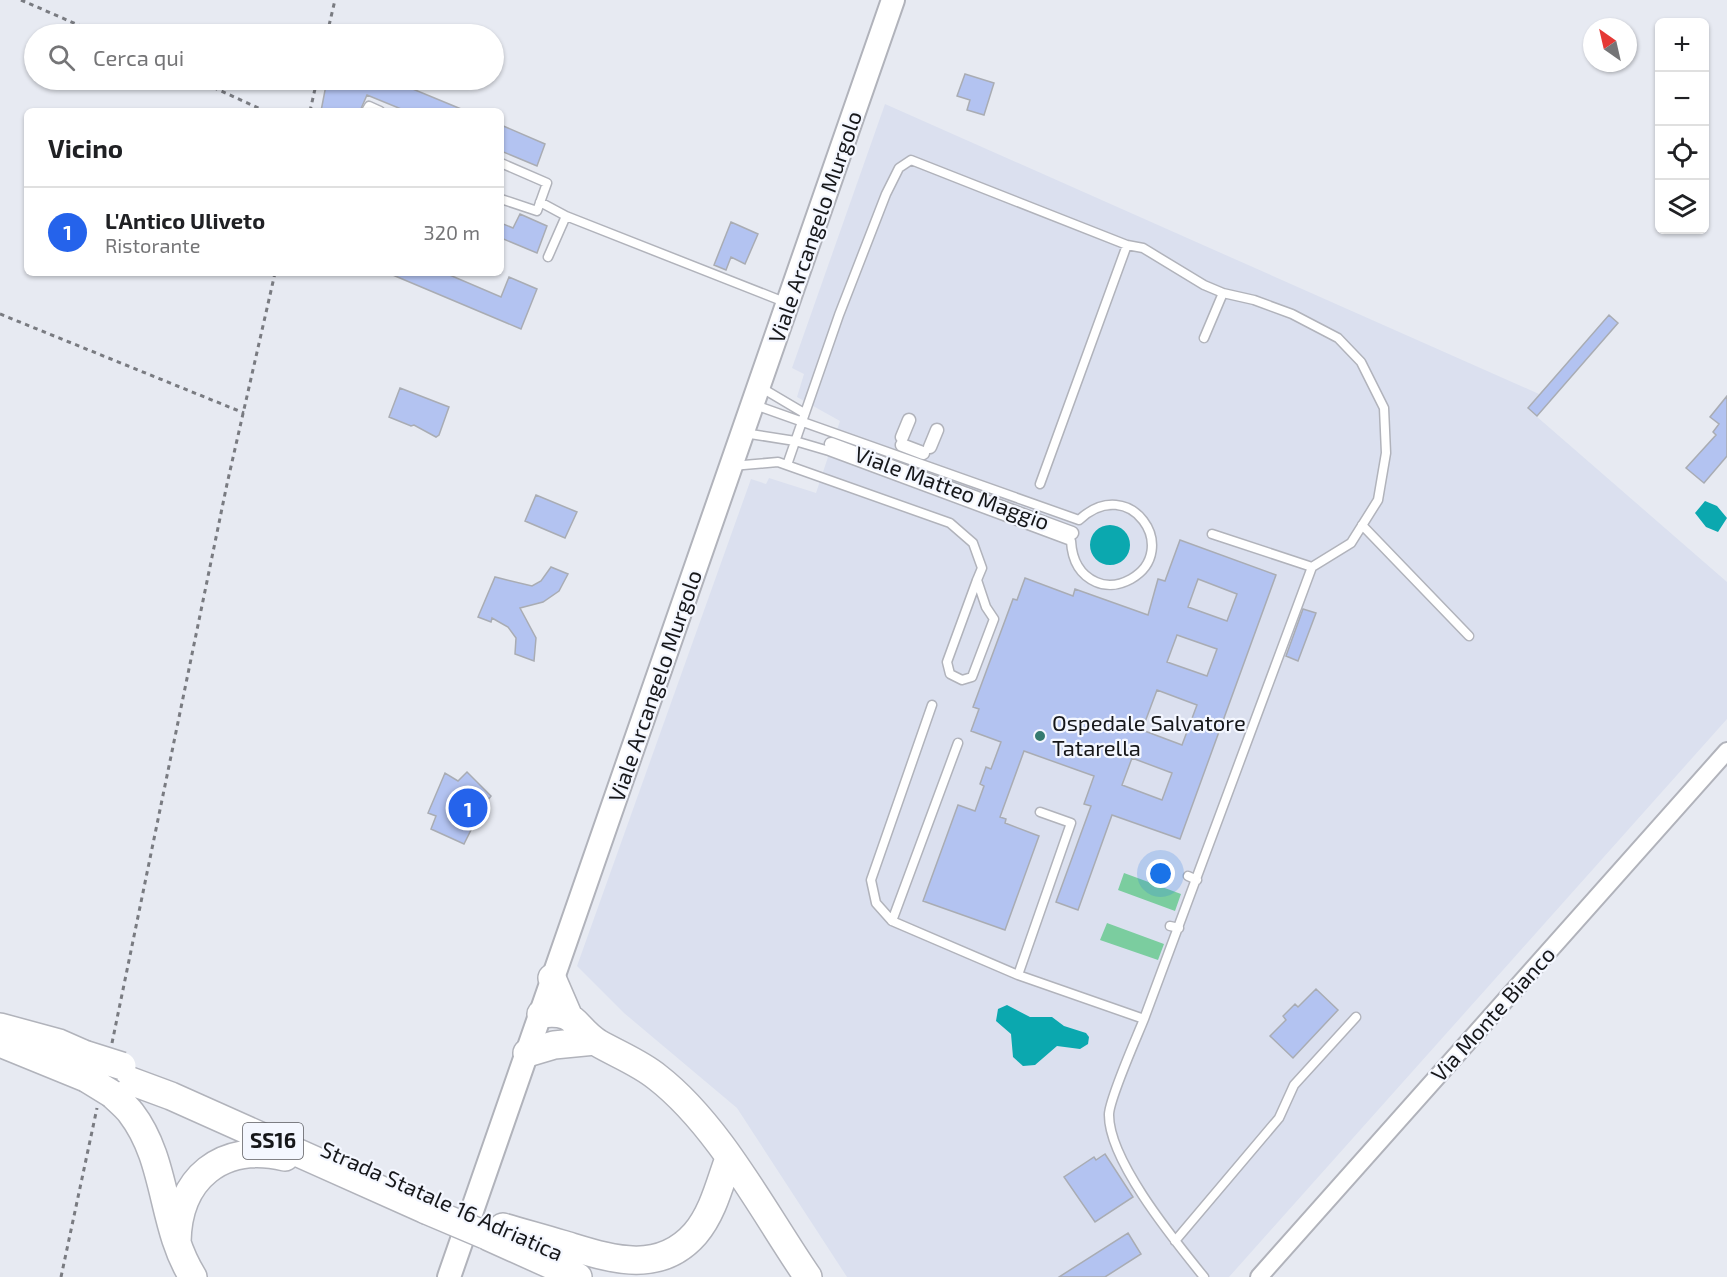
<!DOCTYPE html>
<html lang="it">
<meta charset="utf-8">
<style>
body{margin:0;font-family:"Exo 2",sans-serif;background:#f6f6f6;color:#202124}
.controls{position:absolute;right:18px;top:18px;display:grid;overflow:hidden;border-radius:9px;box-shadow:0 2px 4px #0004}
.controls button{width:54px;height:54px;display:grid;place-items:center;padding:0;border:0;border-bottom:2px solid #e0e0e0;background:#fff;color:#202124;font:30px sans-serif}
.compass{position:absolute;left:1583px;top:18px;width:54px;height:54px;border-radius:50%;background:#fff;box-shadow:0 2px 4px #0004;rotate:326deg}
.you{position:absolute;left:1161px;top:874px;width:21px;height:21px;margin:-15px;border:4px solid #fff;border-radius:50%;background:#1a73e8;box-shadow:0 0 0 9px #1a73e833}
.badge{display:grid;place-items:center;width:39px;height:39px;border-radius:50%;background:#2563eb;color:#fff;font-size:20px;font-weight:700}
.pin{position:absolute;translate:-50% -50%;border:3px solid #fff;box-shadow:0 2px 6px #0006}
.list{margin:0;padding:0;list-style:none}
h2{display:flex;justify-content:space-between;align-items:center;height:78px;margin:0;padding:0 24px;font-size:26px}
h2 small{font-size:20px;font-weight:400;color:#757577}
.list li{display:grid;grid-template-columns:39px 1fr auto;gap:18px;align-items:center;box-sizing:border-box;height:90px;padding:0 24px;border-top:2px solid #e0e0e0}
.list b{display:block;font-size:22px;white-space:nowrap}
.list p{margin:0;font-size:20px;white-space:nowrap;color:#757577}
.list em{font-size:20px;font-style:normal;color:#757577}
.icon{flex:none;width:33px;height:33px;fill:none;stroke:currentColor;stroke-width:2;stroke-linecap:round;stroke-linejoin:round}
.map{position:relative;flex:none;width:1727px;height:1277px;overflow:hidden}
.search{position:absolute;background:#fff;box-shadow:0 2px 4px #0004;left:24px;top:24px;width:480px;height:66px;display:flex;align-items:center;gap:15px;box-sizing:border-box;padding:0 21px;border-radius:33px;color:#757577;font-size:22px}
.panel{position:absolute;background:#fff;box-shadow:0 2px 4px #0004;left:24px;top:108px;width:480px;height:168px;border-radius:9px}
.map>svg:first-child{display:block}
.built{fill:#dbe0ef}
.green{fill:#7bcd9f}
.water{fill:#0ba8af}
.building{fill:#b3c3f1;stroke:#a9acb3;stroke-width:1.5;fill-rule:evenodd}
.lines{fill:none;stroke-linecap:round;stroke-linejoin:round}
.service-casing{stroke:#b1b3bb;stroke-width:11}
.pedestrian-casing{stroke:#b1b3bb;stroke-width:15}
.minor-casing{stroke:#b1b3bb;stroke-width:20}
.secondary-casing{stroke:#b1b3bb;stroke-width:26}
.trunk-casing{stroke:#b1b3bb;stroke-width:30}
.path{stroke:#797b81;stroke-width:3;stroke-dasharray:4.5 4.5;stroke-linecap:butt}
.service{stroke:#fff;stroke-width:8}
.pedestrian{stroke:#fff;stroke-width:12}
.minor{stroke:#fff;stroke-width:16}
.secondary{stroke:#fff;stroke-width:22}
.trunk{stroke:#fff;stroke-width:27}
.trunk-bridge-casing{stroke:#b1b3bb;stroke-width:30;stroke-linecap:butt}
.trunk-bridge{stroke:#fff;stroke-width:27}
.poi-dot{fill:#357a6f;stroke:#f4f7ff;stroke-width:2}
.labels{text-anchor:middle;stroke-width:4.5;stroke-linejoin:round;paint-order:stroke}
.shield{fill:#f4f7ff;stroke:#595a5f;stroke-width:1.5}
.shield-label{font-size:21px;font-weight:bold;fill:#16171a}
.street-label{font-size:22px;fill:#16171a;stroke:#f4f7ff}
.poi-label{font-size:22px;fill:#16171a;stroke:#f4f7ff;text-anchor:start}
</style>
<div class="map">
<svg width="1727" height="1277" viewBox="0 0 1727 1277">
<rect width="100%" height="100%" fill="#e7eaf2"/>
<path class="built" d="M 885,104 L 1539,394 L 1528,409 L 1727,582 L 1727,719 L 1229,1277 L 847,1277 L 737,1108 L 624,1013 L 577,966 L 751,479 L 766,484 L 769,478 L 816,493 L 840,421 L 797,397 L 804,374 L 792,368 Z"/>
<path class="green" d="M 1124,873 L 1181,894 L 1175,911 L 1118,890 Z
M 1107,923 L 1164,944 L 1158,960 L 1100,940 Z"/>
<path class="water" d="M 1705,501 L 1717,506 L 1727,518 L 1718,532 L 1706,527 L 1695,513 Z
M1090 545a20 20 0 1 1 40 0a20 20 0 1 1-40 0Z
M 1007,1005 L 1030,1017 L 1052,1017 L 1064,1026 L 1086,1033 L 1089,1037 L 1088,1044 L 1080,1049 L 1057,1046 L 1035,1065 L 1023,1066 L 1013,1057 L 1011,1034 L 996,1021 L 998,1009 Z"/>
<path class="building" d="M 965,74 L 994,83 L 984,115 L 967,110 L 970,100 L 957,96 Z
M 327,80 L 391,80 L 466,111 L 406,111 L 367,95 L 360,111 L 321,111 Z
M 501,125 L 545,144 L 537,166 L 501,151 Z
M 520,214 L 547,226 L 537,253 L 501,238 L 501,223 L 513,228 Z
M 731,222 L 758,234 L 745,264 L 731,257 L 726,270 L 714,265 Z
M 388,273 L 445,273 L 501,297 L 509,277 L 537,289 L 521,329 Z
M 1609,315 L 1618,323 L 1537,416 L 1528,408 Z
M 400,388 L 449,407 L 439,435 L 436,437 L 414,425 L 411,426 L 389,417 Z
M 1727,396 L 1727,456 L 1704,483 L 1686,468 L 1716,435 L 1713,432 L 1719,424 L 1710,417 Z
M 536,495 L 577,512 L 565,538 L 525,521 Z
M 1180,540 L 1276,575 L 1180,839 L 1112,815 L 1078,910 L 1056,902 L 1091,806 L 1084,804 L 1094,776 L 1024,751 L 1000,817 L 1006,819 L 1005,823 L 1039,836 L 1005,930 L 923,901 L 958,805 L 975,811 L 984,786 L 980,784 L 986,767 L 991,769 L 1001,742 L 971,731 L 979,709 L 973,707 L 1013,599 L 1017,600 L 1025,578 L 1073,596 L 1075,589 L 1148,615 L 1158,579 L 1165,581 ZM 1198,579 L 1237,594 L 1227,621 L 1188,607 ZM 1177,635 L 1217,649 L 1207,676 L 1167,662 ZM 1157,690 L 1197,705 L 1182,745 L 1142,730 ZM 1132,758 L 1172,773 L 1162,800 L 1122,785 Z
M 551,567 L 568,574 L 559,591 L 543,602 L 520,608 L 536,638 L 534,661 L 515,654 L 516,638 L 508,627 L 492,618 L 491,622 L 478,617 L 495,577 L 532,586 L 541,581 Z
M 1303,609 L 1316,613 L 1298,661 L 1286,656 Z
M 467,772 L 491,796 L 484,805 L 489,807 L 482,822 L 476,820 L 464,844 L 431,829 L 436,816 L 428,813 L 445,773 L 458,781 Z
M 1316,989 L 1338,1010 L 1293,1058 L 1270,1036 L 1286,1020 L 1283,1016 L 1295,1004 L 1298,1007 Z
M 1105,1154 L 1133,1197 L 1095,1222 L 1064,1177 L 1094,1157 L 1096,1160 Z
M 1128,1233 L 1141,1254 L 1105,1277 L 1059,1277 Z"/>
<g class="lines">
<g class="service-casing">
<path id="service" d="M 366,111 L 369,106 L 380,111
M 501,163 L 547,183 L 537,211 L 501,199
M 540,202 L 566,216 L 787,303
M 548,257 L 566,216
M 1204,338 L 1223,293
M 760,387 L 804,413
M 744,433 L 795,441 L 829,451 L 1071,541 C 1072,559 1078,574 1096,582 C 1107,587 1120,585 1131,579 C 1182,550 1130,472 1079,520 L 755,405
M 787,465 L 839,315 L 886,194 L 899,168 L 911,160 L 1127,245 L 1143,248 L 1204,285 L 1223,293 L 1254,300 L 1292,314 L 1338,338 L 1361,362 L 1384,408 L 1386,453 L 1378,500 L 1351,543 L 1312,567 L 1144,1019 L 1018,975 L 892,921 L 958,743
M 732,466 L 778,462 L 950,523 L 973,543 L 982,568 L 977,580 L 947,662 L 950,674 L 962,680 L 972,677 L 994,619 L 986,607 L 977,580
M 1040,484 L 1127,245
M 1362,525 L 1469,636
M 1212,534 L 1312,567
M 1188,876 L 1197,880
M 892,921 L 876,903 L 871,880 L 932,705
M 1170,926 L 1179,928
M 1018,975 L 1071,823 L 1040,812
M 1144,1019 C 1136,1039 1110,1097 1109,1114 C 1108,1160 1175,1241 1204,1277
M 1175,1241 L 1279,1118 L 1294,1085 L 1356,1017"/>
</g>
<g class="pedestrian-casing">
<path id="pedestrian" d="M 902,437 L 909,420
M 831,444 L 1072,533
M 902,445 L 923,453
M 930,447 L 937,430"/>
</g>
<g class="minor-casing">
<path id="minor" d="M 1259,1277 L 1727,751"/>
</g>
<g class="secondary-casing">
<path id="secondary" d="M 449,1277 L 893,0"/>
</g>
<g class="trunk-casing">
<path id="trunk" d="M 552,978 L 568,1015
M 541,1014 C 577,1009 573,1027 598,1043 C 617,1054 640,1063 657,1077 C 719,1125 764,1213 808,1277
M 0,1027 L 59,1043 L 84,1054
M 0,1043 L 86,1078
M 527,1053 L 554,1045 L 595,1041
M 117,1076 L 171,1096 L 426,1210
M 112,1094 C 118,1100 126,1106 131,1113 C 168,1161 161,1227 193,1277
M 503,1227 C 523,1233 542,1238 562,1244 C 606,1257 657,1277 695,1234 C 713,1213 720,1183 729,1158
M 489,1237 L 578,1277
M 177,1242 C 178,1178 222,1142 285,1157"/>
</g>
<path class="path" d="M 21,0 L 99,34
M 327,34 L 335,0
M 197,80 L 265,111
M 310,111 L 317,80
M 0,314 L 244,413
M 112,1043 L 227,484 L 275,273
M 61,1277 L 97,1108"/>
<use href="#service" class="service"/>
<use href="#pedestrian" class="pedestrian"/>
<use href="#minor" class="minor"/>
<use href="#secondary" class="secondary"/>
<use href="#trunk" class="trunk"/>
<g class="trunk-bridge-casing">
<path id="trunk-bridge" d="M 84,1054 L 122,1066
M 86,1078 L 112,1094
M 426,1210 L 485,1235"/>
</g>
<use href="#trunk-bridge" class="trunk-bridge"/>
</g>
<circle class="poi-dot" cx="1040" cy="736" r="6"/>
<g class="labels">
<rect class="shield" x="243" y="1123" width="60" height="36" rx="4.5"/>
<g class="shield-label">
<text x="273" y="1148">SS16</text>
</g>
<g class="street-label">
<text transform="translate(815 227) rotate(-71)" y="8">Viale Arcangelo Murgolo</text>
<text transform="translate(952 488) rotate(20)" y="8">Viale Matteo Maggio</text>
<text transform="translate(655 686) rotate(-71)" y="8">Viale Arcangelo Murgolo</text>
<text transform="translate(1493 1014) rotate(-48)" y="8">Via Monte Bianco</text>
<text transform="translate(442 1201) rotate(24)" y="8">Strada Statale 16 Adriatica</text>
</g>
<g class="poi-label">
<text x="1052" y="731">Ospedale Salvatore<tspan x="1052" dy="25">Tatarella</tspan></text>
</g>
</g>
</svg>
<div class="controls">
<button>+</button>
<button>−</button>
<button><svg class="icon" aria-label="locate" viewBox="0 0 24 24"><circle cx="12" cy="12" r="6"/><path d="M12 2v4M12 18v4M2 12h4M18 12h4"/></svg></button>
<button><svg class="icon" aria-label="layers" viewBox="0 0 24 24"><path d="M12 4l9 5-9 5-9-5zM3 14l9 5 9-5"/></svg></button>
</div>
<svg class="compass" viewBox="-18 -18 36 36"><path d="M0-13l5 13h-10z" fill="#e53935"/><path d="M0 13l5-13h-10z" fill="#757577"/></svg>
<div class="you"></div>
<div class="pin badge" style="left:468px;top:808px">1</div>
<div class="search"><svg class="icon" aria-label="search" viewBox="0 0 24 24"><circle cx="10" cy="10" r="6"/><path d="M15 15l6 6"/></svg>Cerca qui</div>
<section class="panel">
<h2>Vicino<small></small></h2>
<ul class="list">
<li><span class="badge">1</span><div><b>L'Antico Uliveto</b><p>Ristorante</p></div><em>320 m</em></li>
</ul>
</section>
</div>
